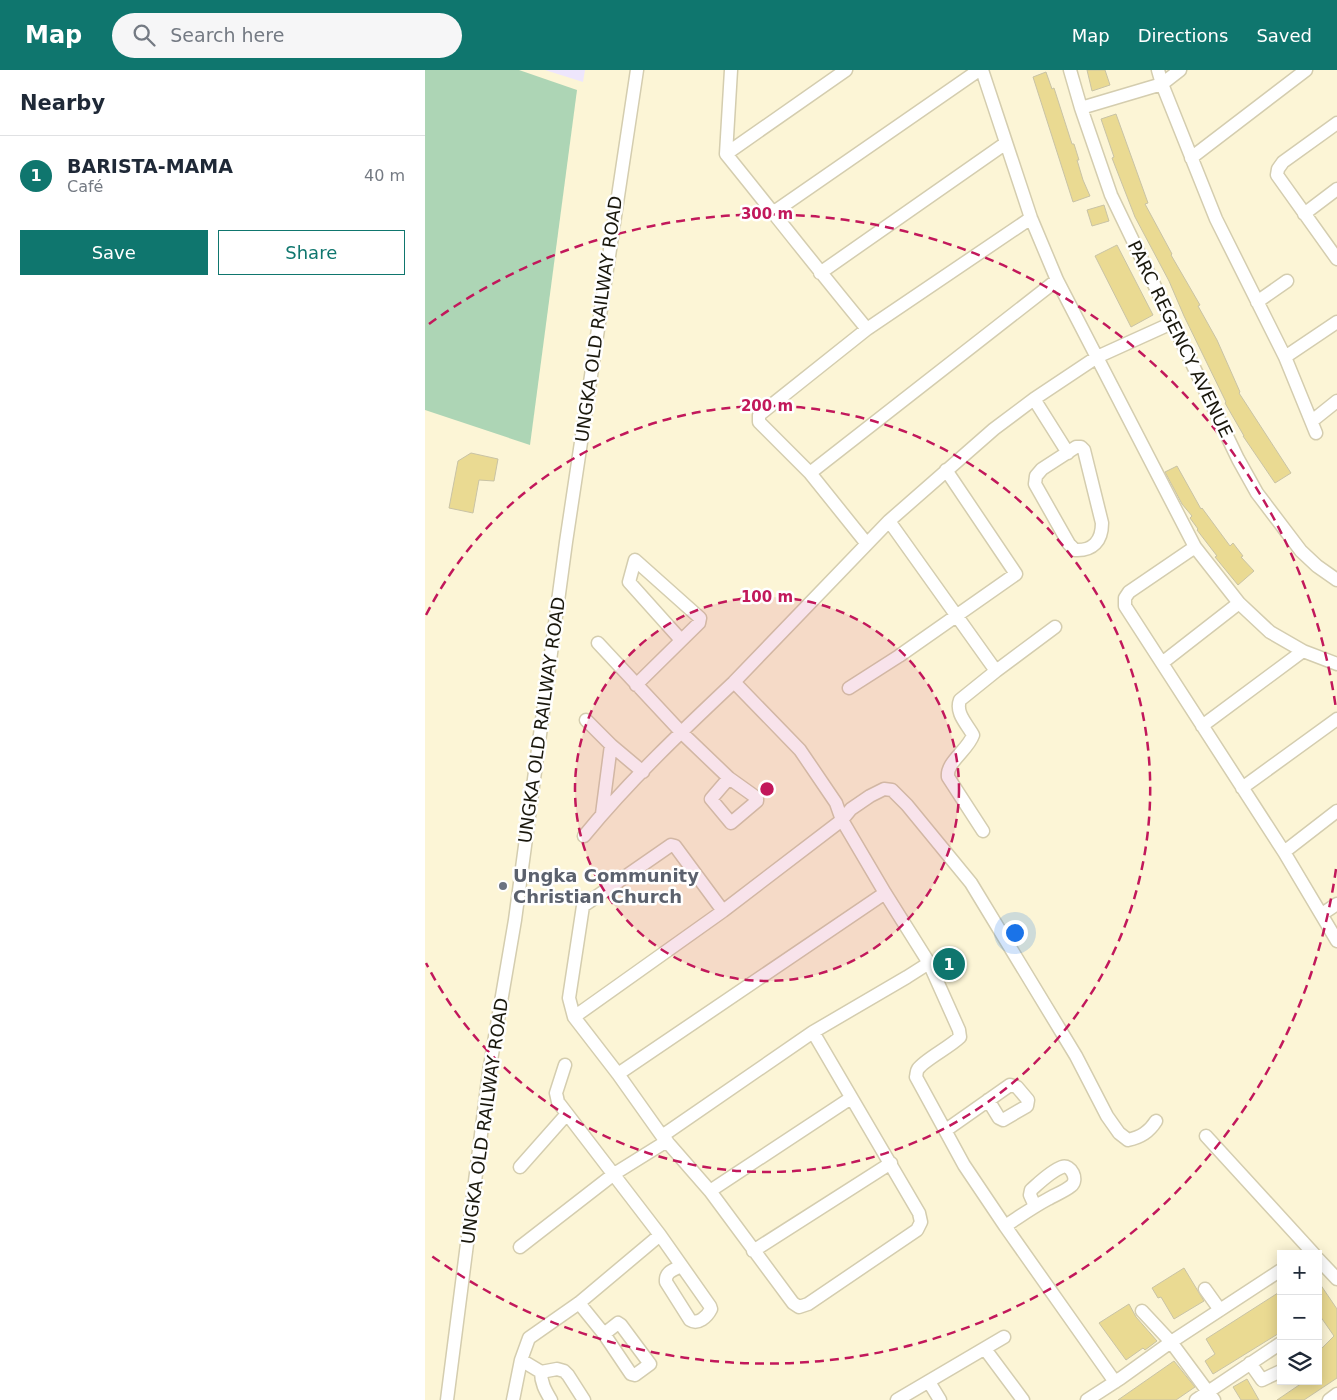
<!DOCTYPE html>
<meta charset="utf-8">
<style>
body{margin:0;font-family:"DejaVu Sans",sans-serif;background:#f6f6f7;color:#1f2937}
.controls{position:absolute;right:15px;bottom:15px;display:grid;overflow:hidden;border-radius:0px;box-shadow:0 2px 12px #0003}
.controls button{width:45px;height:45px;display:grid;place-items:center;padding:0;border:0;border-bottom:1px solid #e0e1e3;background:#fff;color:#1f2937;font:25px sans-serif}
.you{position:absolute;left:589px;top:862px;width:18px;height:18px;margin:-12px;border:4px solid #fff;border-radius:50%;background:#1a73e8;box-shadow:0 0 0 8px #1a73e833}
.badge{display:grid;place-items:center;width:32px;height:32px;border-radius:50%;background:#0f766e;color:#fff;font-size:16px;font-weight:700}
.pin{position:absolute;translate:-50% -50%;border:2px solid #fff;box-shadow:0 1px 5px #0006}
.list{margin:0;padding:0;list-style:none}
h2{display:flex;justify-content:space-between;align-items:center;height:65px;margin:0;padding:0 20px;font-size:21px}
h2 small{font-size:16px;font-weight:400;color:#747a83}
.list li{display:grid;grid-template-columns:32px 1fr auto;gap:15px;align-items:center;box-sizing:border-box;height:80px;padding:0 20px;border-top:1px solid #e0e1e3}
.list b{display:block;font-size:19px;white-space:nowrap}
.list p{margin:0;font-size:16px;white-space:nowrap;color:#747a83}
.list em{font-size:16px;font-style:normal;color:#747a83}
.actions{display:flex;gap:10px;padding:15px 20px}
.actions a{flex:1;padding:11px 0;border:1px solid #0f766e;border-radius:0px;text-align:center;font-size:18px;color:#0f766e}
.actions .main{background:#0f766e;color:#fff}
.icon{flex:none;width:28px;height:28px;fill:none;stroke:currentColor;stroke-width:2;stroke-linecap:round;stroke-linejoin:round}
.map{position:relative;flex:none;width:912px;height:1330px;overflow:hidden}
header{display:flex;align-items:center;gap:30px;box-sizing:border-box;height:70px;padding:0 25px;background:#0f766e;color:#fff}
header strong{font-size:24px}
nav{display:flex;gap:28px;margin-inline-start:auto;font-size:18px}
.search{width:350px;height:45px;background:#f6f6f7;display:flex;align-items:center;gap:12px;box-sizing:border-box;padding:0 18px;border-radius:28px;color:#747a83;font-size:19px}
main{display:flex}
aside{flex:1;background:#fff}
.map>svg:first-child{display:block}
.commercial{fill:#eee6fc}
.green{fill:#add5b5}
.building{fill:#eada92;stroke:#c9c3a5}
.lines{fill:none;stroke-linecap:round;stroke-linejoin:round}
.minor-casing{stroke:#d4cdaf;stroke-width:15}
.minor{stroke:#fff;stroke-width:12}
.ring{fill:none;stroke:#c2185b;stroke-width:2.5;stroke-dasharray:9 6}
.worship-dot{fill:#6b7280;stroke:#fff;stroke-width:2}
.labels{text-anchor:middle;stroke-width:5;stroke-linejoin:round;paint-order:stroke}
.street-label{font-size:18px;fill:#1a180d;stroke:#fff}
.worship-label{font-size:18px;font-weight:bold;fill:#5b616d;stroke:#fff;text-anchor:start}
.centre{fill:#c2185b;stroke:#fff;stroke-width:2.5}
.ring-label{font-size:15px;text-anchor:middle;font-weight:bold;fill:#c2185b;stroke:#fff;stroke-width:5;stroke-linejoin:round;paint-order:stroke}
</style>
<header>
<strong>Map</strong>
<div class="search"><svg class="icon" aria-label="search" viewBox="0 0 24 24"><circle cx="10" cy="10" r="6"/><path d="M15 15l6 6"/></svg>Search here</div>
<nav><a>Map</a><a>Directions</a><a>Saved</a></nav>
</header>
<main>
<aside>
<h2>Nearby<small></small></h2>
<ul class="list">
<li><span class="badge">1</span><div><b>BARISTA-MAMA</b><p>Café</p></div><em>40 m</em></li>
</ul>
<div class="actions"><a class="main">Save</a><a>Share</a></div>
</aside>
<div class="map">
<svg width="912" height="1330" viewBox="0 0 912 1330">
<rect width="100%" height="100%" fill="#fcf5d6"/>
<path class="commercial" d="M 120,0 L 160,0 L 158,12 Z"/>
<path class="green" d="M 0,0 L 94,0 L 152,20 L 105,375 L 0,340 Z"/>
<path class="building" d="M 662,0 L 680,0 L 685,15 L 667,21 Z
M 621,2 L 627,19 L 629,18 L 647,74 L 649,74 L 654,90 L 652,90 L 658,110 L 665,126 L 648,132 L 608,7 Z
M 691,44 L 723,133 L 720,134 L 747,184 L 746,185 L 775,235 L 773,236 L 792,270 L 815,322 L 814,323 L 866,403 L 850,413 L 818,366 L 819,366 L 800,333 L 801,332 L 759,246 L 744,211 L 710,147 L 687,88 L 689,87 L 676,49 Z
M 679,135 L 684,151 L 667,156 L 662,140 Z
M 692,175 L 728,245 L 706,257 L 670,186 Z
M 46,383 L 73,389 L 69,411 L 54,410 L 48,443 L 24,438 L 33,391 Z
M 752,396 L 776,439 L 777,438 L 805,476 L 808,473 L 818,486 L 816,487 L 829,501 L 813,515 L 790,487 L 792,486 L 772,460 L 773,459 L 765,448 L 767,446 L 757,434 L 740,402 Z
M 759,1198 L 779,1231 L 749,1249 L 736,1227 L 733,1228 L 727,1218 Z
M 893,1211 L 912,1239 L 912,1308 L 879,1330 L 852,1330 L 880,1311 L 893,1311 L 893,1282 L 909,1266 L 893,1243 Z
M 856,1221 L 856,1262 L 788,1304 L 780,1291 L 790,1284 L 781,1269 Z
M 704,1234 L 711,1247 L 732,1271 L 720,1280 L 718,1278 L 701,1290 L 674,1253 Z
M 749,1291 L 770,1317 L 751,1330 L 693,1330 Z
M 822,1309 L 834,1330 L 816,1330 L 808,1317 Z"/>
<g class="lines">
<g class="minor-casing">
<path id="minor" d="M 306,0 L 301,84 C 348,142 394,201 442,259
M 557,0 L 606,148 L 632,210 L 770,477 L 814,533 L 845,562 L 878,581 L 912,594
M 645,0 L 656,38 L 686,125 L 813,389 L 832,423 L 876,481 L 892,496 L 912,510
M 733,0 L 737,14 L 791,149 L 860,287 L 891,363
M 656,38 L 737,14 L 755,0
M 912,53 L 858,92 L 853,99 L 852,105 L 912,189
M 301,84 L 421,0
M 766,88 L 881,0
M 349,142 L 554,0
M 879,144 L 912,119
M 395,203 L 581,73
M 832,232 L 862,211
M 860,287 L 912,252
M 609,329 L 643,383
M 887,351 L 912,331
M 651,377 L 656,377 L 659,380 L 677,453 C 677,471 668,481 650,480 L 644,474 L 610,414 L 611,406 L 617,399 Z
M 385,403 L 632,210
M 464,451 L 571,601 L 535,630 C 530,643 542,654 548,665 C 543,680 521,692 523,707 L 558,761
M 442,474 L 385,403 L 334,352 L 334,345 L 442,259 L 606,148
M 770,477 L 704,522 L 700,528 L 700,536 L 859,782 L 912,871
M 173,573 L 256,662 L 304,708 L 332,728 L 332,731 L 306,753 L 286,729 L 304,708
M 737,593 L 814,533
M 571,601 L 630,557
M 211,615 L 274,553 L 275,548 L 210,490 L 204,512 L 256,570
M 424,618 L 474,586 L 591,504 L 521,400
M 161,650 L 186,675 L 177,744
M 777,656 L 878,581
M 186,675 L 218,702
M 817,718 L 912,649
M 159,766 C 204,711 257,661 309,612
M 859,782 L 912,741
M 298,841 L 250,776 L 246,775 L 158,836 L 144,928 L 149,947 L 193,1004 L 237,1066 L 285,1121 L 368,1233 L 374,1237 L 383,1234 L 492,1160 L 496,1152 L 494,1143 L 388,962
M 897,844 L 912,834
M 149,947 L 298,841 L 417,750 L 426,739 L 445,726 L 459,719 L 467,720 L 482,735 L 546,813 L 651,986 L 682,1046 L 694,1063 L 703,1070 C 716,1067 724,1062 731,1051
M 140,995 L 131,1023 L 133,1032 L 235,1165 L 285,1236 L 286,1239 C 282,1247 273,1255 265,1250 L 241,1212 C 240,1202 248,1200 256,1196
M 193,1004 L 460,823
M 521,1060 L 585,1015 L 592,1017 L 603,1030 L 602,1036 L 578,1050 L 574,1048 L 563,1030
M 237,1066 L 388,962 L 482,907 L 504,893
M 781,1066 L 889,1184
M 95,1097 L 141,1045
M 285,1121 L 426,1028
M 580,1156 C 594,1147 608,1137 623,1129 C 630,1125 640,1121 646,1116 C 654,1110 646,1094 637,1097 C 626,1101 615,1112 606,1120 L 605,1125 L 610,1136
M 95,1177 L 189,1104 L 242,1071
M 328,1181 L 466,1093
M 893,1189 L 912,1209
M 780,1219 L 795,1240
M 154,1233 L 179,1264 L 206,1304 L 210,1305 L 225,1294 L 196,1255 L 193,1253 L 179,1264
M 717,1241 L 746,1272 L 789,1330
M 560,1279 L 598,1330
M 96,1290 L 116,1302 L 132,1299 L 139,1301 L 143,1305 L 159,1330
M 825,1293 L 837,1310 L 856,1301
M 116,1302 C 116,1313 120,1320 126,1330
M 504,1312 L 515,1330
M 690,1312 L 580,1156 L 539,1095 L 491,1007 C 492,1003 491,1002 493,999 C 499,990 525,977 535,967 L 534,960 L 504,893 L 460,823 L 417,750 L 411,733 L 375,680 L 309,612 L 464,451 L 569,359 L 609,329 L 672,287 L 747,253
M 22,1330 L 64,1002 L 90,850 L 141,472 L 212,0
M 88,1330 L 96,1290 L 104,1268 L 154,1233 L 235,1165
M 472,1330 L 579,1267
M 662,1330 L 696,1308 L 746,1272 L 856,1200
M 771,1330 L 856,1273
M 904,1330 L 912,1324"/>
</g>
<use href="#minor" class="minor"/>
</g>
<circle cx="342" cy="719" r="192" fill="#c2185b" fill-opacity=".12"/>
<g class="ring">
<circle cx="342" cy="719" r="192"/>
<path d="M1 545A383 383 0 1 1 1 893"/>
<path d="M911 799A575 575 0 0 1 4 1184M4 254A575 575 0 0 1 911 639"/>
</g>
<circle class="worship-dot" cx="78" cy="816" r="5"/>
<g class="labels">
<g class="street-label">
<text transform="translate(174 249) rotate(-82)" y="6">UNGKA OLD RAILWAY ROAD</text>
<text transform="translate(755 269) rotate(64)" y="6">PARC REGENCY AVENUE</text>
<text transform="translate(117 650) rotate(-82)" y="6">UNGKA OLD RAILWAY ROAD</text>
<text transform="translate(60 1051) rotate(-82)" y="6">UNGKA OLD RAILWAY ROAD</text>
</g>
<g class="worship-label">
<text x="88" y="812">Ungka Community<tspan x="88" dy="21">Christian Church</tspan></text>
</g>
</g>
<circle cx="342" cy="719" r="8" class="centre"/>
<g class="ring-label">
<text x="342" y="149">300 m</text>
<text x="342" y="341">200 m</text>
<text x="342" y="532">100 m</text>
</g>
</svg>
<div class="controls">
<button>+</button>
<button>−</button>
<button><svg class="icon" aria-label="layers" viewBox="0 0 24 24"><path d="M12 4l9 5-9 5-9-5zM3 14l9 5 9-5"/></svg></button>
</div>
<div class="you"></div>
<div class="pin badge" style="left:524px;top:894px">1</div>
</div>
</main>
